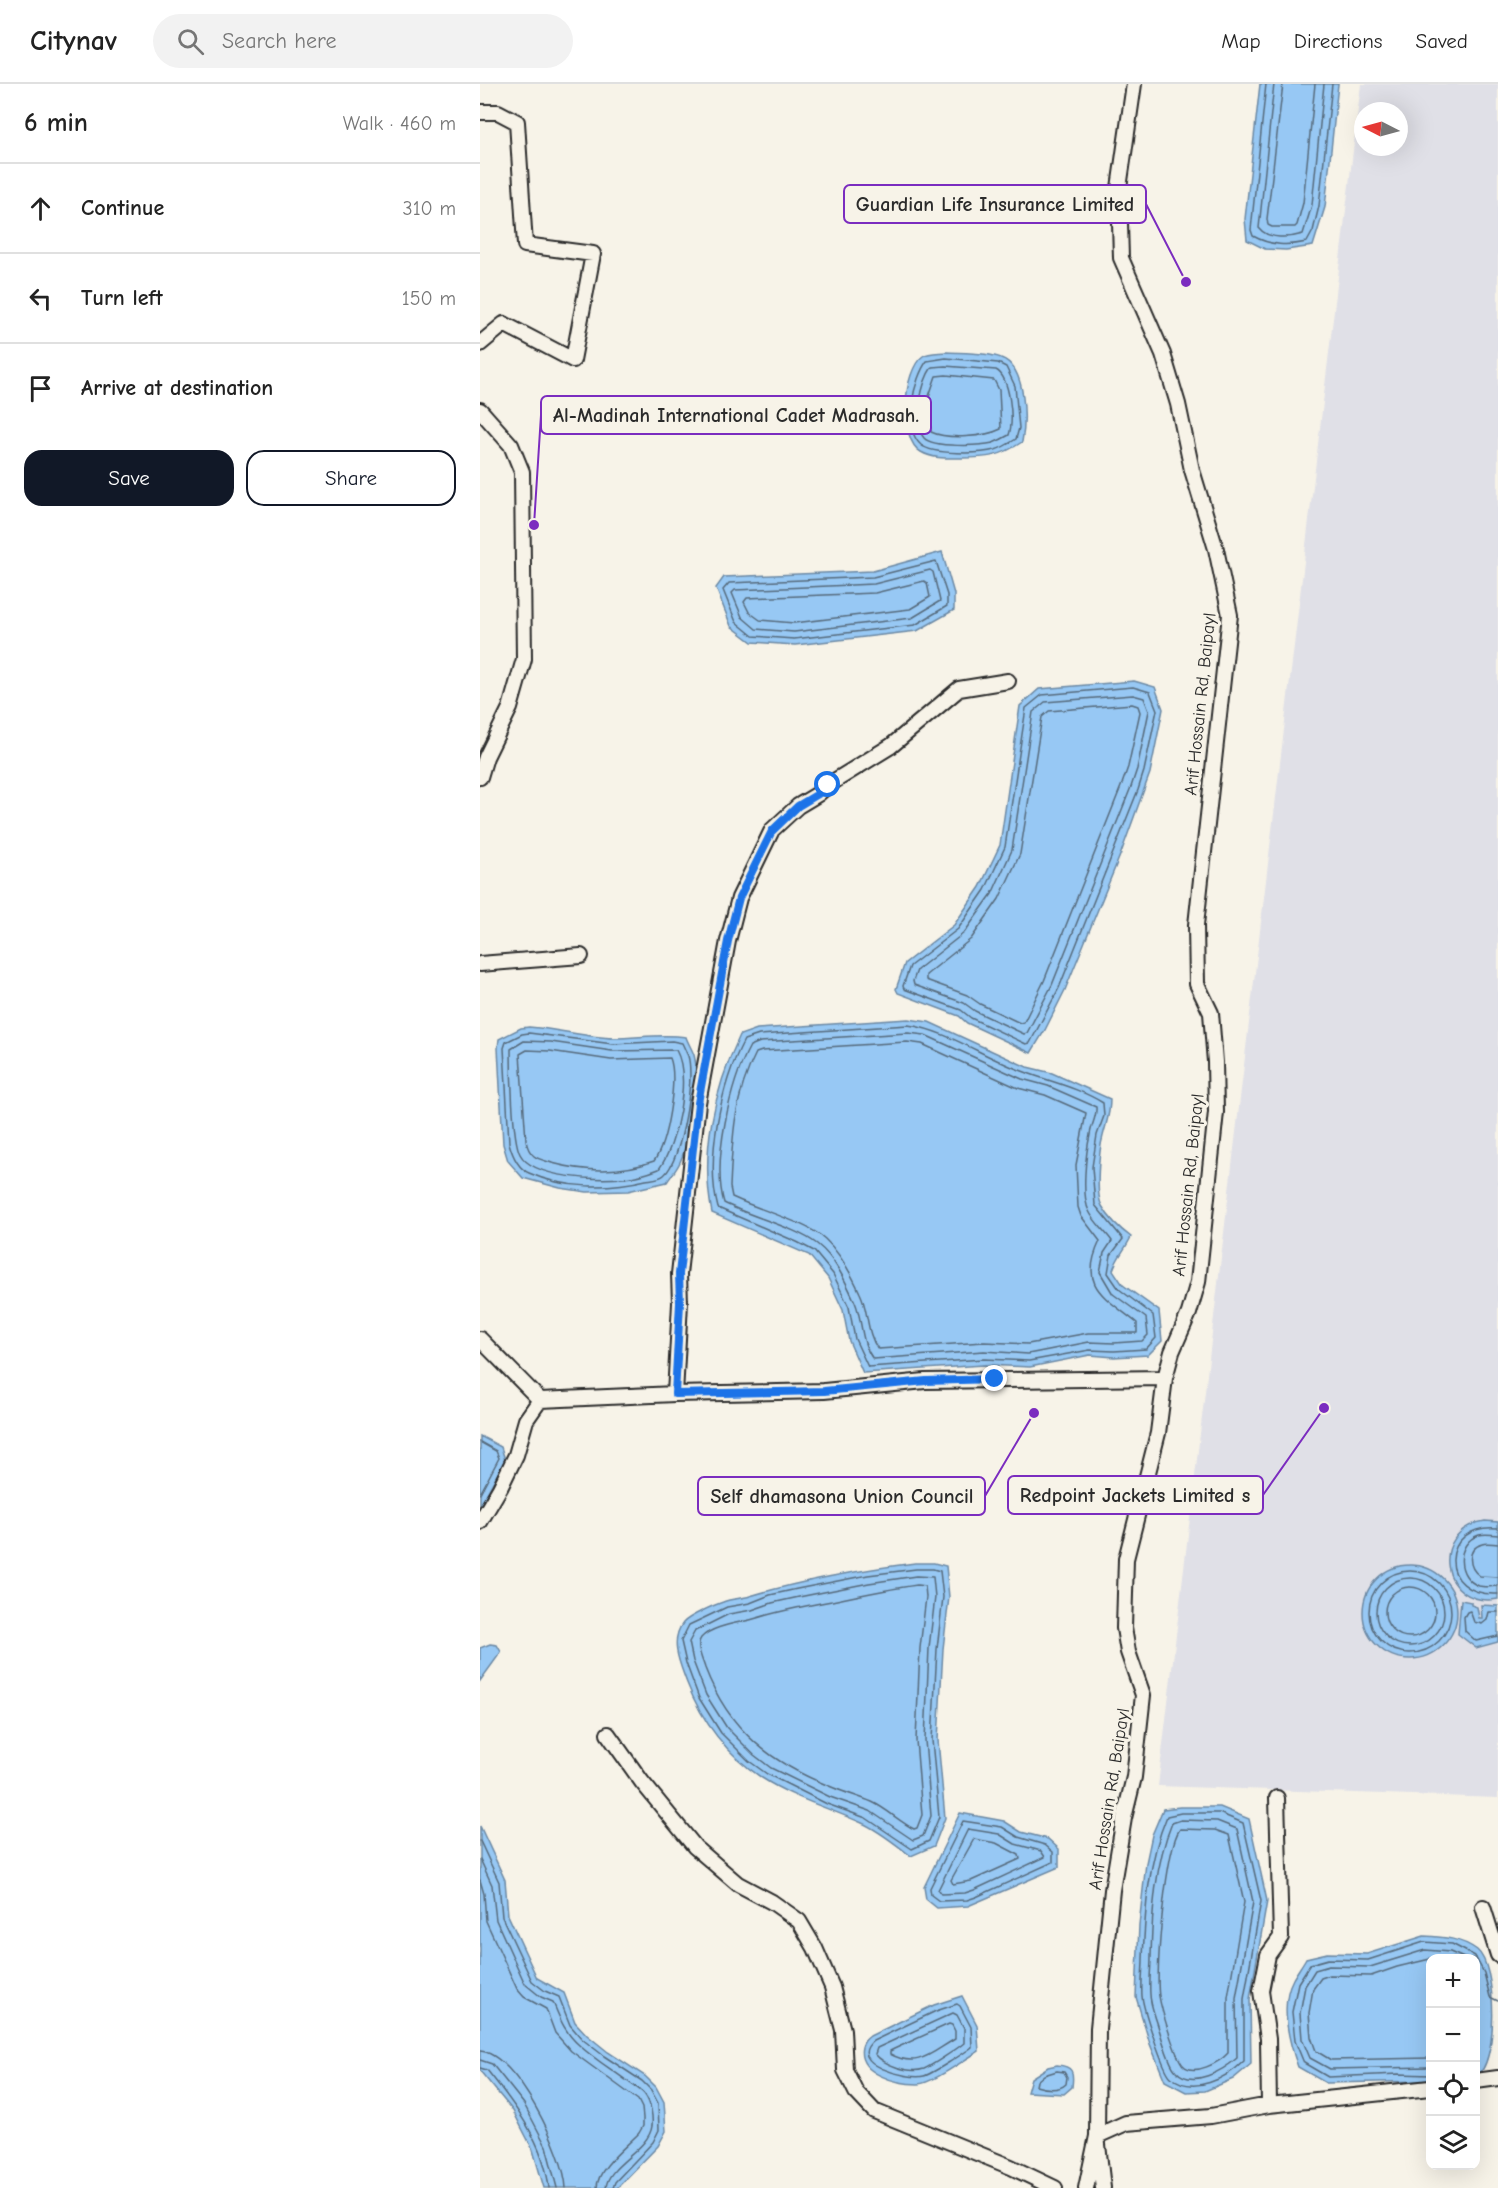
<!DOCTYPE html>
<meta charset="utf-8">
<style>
body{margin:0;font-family:"Comic Neue",sans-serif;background:#f2f2f2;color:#222}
.controls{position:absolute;right:18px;bottom:18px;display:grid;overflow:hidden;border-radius:12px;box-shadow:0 6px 24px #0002}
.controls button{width:54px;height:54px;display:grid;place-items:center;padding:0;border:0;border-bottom:2px solid #e0e0e0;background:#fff;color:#222;font:30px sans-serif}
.compass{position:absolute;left:874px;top:18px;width:54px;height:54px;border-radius:50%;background:#fff;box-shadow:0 6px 24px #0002;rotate:276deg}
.stop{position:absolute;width:18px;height:18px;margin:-14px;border:4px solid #1a73e8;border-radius:50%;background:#fff}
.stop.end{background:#1a73e8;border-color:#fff;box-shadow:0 2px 6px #0008}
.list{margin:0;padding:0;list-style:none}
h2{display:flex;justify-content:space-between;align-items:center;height:78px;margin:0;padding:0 24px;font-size:26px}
h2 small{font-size:20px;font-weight:400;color:#767676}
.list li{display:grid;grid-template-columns:39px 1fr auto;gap:18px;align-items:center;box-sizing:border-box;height:90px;padding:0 24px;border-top:2px solid #e0e0e0}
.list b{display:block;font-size:22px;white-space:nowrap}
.list em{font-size:20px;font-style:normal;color:#767676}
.actions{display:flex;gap:12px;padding:18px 24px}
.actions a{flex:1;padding:14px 0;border:2px solid #111827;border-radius:18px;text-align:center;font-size:21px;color:#111827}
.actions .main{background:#111827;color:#fff}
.icon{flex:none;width:33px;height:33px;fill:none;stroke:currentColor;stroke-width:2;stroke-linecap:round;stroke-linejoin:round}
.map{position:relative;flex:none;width:1018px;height:2104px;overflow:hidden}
header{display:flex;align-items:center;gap:36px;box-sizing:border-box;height:84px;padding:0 30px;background:#fff;border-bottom:2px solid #e0e0e0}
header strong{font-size:28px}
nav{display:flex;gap:33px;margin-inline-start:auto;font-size:21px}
.search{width:420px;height:54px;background:#f2f2f2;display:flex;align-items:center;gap:15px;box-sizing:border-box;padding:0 21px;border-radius:33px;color:#767676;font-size:22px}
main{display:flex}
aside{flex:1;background:#fff}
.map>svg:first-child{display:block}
.built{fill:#e0e0e7;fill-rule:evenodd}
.water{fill:#97c8f4;stroke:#6c89a4;stroke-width:1.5}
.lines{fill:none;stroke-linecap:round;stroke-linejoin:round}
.shore{stroke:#566a7b;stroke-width:1.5}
.street-casing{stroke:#2b2b2b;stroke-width:18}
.street{stroke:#f7f3e8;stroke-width:14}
.route{stroke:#1a73e8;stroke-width:8}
.labels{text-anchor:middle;stroke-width:6;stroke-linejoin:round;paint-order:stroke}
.street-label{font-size:18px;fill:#2b2b2b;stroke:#f7f3e8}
.leader{fill:none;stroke:#7b2cbf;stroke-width:2}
.callout-dot{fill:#7b2cbf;stroke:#f7f3e8;stroke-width:2}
.callout{fill:#f7f3e8;stroke:#7b2cbf;stroke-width:2}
.callout-label{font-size:20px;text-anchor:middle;font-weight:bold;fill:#2b2b2b}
</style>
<header>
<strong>Citynav</strong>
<div class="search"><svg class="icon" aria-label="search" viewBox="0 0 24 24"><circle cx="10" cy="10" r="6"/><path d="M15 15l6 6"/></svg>Search here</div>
<nav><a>Map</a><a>Directions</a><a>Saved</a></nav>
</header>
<main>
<aside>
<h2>6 min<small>Walk · 460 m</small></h2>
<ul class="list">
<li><svg class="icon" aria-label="ahead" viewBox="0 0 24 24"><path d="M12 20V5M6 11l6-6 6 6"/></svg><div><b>Continue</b></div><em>310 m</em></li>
<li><svg class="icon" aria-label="left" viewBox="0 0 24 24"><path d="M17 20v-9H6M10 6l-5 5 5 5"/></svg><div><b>Turn left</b></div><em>150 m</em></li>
<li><svg class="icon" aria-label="arrive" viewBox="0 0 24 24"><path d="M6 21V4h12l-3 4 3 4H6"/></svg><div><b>Arrive at destination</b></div></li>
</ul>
<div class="actions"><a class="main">Save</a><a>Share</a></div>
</aside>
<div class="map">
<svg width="1018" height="2104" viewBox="0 0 1018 2104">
<rect width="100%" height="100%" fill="#f7f3e8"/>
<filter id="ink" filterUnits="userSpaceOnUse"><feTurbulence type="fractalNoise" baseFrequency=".0167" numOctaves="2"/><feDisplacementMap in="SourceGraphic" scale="12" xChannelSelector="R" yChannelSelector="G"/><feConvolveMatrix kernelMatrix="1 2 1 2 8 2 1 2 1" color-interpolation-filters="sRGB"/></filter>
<g filter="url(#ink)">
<path class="built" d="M 881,0 L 1018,0 L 1018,1714 L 678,1702 ZM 883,27 L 919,27 L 919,63 L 883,63 Z"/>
<path class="water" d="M 780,0 L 858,0 L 845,123 L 833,162 L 806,166 L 785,165 L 767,156 L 765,135 Z
M 466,268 C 481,269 507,268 521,274 C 547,283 546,337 542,358 C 520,373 507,374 481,374 C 468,374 453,375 441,368 C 418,355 423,286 443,272 C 449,268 459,269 466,268 Z
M 462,468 L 474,510 L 474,526 L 437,547 L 315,561 L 272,558 L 251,542 L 236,504 L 244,493 L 393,487 Z
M 654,597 L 675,603 L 683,625 L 670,689 L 641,769 L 585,906 L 565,946 L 551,969 L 487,939 L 479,932 L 418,909 L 416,905 L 425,879 L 474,841 L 500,803 L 520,761 L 540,622 L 559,605 Z
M 428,935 L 449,938 L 547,983 L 572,989 L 630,1015 C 630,1031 627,1036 623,1052 C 619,1066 615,1110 622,1122 C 629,1134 640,1145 651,1153 C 645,1166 637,1173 633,1186 L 643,1201 L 679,1227 L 682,1257 L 668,1271 L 634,1273 L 610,1271 L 550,1283 L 504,1281 L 383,1289 L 369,1257 L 363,1226 L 348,1194 L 329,1171 L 232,1129 C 220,1069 234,1006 260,951 L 277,945 Z
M 49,943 C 78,945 106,953 134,954 C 158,954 182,949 206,953 C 208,959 212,965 214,971 C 221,995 210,1055 200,1078 C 197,1085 191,1092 187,1098 L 148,1107 L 107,1108 L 80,1104 L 43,1094 L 28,1077 L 23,1060 L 18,964 L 19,955 L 41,944 Z
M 0,1352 L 21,1363 L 25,1376 L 0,1422 Z
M 1005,1437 L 1018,1438 L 1018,1515 C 960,1525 948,1446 1005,1437 Z
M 435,1479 L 454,1479 L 466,1482 L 469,1513 L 463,1565 L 458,1656 L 465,1734 L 454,1762 L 431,1772 C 415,1760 400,1747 382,1739 C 349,1724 313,1714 282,1694 C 248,1671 222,1638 207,1599 C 200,1580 189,1557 203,1539 C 209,1532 234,1521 243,1518 C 252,1514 261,1515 270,1512 C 324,1496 379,1486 435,1479 Z
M883 1528a47 47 0 1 1 94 0a47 47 0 1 1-94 0Z
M 981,1516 L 991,1518 L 991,1521 L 997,1523 L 999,1534 L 1002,1534 L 1001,1521 L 1018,1522 L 1018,1558 L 996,1564 L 978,1550 Z
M 10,1560 L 17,1561 L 21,1568 L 0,1597 L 0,1564 Z
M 700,1723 L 740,1723 L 769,1735 L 787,1817 L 770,1915 L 771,1980 L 753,1995 L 725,2007 L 706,2008 L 685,1997 L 670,1960 L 656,1913 L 659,1841 L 666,1779 L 672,1751 L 683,1725 Z
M 480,1729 L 524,1737 L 541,1748 L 568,1755 L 579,1765 L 579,1783 L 488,1822 L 457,1824 L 446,1815 L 444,1803 Z
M 0,1742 L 25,1796 L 28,1831 L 57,1894 L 84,1909 L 95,1938 L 107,1951 L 128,1968 L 165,1992 L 176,2003 L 184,2018 L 186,2047 L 178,2062 L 137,2104 L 64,2104 L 53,2066 L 33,2027 L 0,1987 Z
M 944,1852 C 963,1853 981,1854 997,1866 C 1018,1883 1018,1982 996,1992 L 996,1874 L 950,1874 L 950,1997 L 846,1999 L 818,1983 C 809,1958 799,1921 813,1895 C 817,1888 822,1881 826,1874 L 847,1869 L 887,1870 Z
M 482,1912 L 497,1941 L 499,1967 L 496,1969 C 482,1977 453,1999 438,2000 C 418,2000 376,1990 382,1963 C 384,1957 385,1956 390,1952 L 454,1921 Z
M 577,1981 C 593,1982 594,1988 592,2003 L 584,2010 L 547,2008 L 551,1994 L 568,1983 Z"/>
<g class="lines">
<path class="shore" d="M 786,0 L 771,146 L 773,152 C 791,162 808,162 827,158 L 833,147 L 839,122 L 852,0
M 794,0 L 779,144 C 788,156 810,154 823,150 L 832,121 L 844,0
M 803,0 L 787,135 L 788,141 L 792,143 L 815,143 L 817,141 L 823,119 L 835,0
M 466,274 L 518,279 L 526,283 L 535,302 L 539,344 L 536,355 C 530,359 522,364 515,366 C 499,370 453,371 441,361 C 422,345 434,294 447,277 Z
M 465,282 L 516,286 C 530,293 534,336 529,351 C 524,354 518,357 513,359 C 500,362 453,364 444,354 C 432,340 442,297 452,283 Z
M 466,291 L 514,296 L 519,306 L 521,345 C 505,353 468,356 451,348 L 448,315 L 456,292 Z
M 456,477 L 467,511 L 467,522 L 435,541 L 314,555 L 273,552 L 256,538 L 243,506 L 249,499 L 393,493 Z
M 450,486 L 453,488 L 460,517 L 432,534 L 314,548 L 276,545 L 262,533 L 252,509 L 255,506 L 394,500 Z
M 444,497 L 447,499 L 450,513 L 430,525 L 314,539 L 280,536 L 269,528 L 264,518 L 267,514 L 395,509 Z
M 653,603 L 670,608 L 677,626 L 664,687 L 658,706 L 579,904 L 550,959 L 546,960 L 491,934 L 481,926 L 424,905 L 423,902 L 430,882 L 478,845 L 505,806 L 525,763 L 546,624 L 562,611 Z
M 653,611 L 664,614 L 669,627 L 657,685 L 651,703 L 572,901 L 547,949 L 544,950 L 495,927 L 484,919 L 434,901 L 433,897 L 437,886 L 484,849 L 512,810 L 532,766 L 553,628 L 565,618 Z
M 652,620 L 658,622 L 660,628 L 648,683 L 642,700 L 564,897 L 544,938 L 540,939 L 500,920 L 487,911 L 446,896 L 446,891 L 491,855 L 519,815 L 540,770 L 562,633 L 569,627 Z
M 428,941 C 469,947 505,974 545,988 C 571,998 599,1004 623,1019 L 624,1032 L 617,1051 L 612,1083 L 615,1121 L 643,1155 L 631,1171 L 628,1189 L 639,1205 L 673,1231 L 676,1254 L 666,1265 L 634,1267 L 610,1266 L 549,1277 L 504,1275 L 388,1283 L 375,1255 L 369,1223 L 353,1190 L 334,1167 L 317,1158 L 238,1124 C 225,1075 241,1000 264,956 L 279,951 Z
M 49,949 L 133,960 L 192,957 L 202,959 C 204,963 206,968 208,972 C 215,994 202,1076 184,1091 C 180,1095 172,1095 166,1096 C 129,1105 84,1105 49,1089 C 37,1084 32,1070 29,1059 L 24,964 L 26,958 L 42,950 Z
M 428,949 L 445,951 L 542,995 L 568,1002 L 616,1023 C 617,1033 611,1041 610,1051 C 606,1068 601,1112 609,1127 C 614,1138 625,1147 632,1157 L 624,1169 L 620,1188 L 633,1210 L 666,1234 L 668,1251 L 662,1257 L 634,1259 L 609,1258 L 548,1270 L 504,1267 L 393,1275 C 380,1258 383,1237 375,1218 C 366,1198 355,1174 337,1160 C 315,1143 271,1133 244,1119 C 232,1078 250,999 270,962 L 280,958 Z
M 44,957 L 71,958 L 132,967 L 196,966 C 211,993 197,1061 179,1085 C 169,1089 155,1093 144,1094 C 118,1096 53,1095 40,1070 C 32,1055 31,984 31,965 Z
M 427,958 L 442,960 L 538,1004 L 565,1011 L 606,1029 L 596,1081 L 598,1123 L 601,1132 L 620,1157 C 598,1203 624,1212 657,1239 L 657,1249 L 608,1249 L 548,1260 L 504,1258 L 398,1265 C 386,1249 389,1227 380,1209 C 371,1189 361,1170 345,1155 C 326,1138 277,1125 252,1113 L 250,1103 C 252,1057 254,1011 276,969 L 282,967 Z
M 47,966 L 70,967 L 131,976 L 190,974 C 198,995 187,1059 174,1077 C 142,1089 105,1088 72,1079 C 67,1077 59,1076 54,1072 C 49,1068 47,1063 46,1056 L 40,970 Z
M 0,1358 L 16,1367 L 19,1374 L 0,1410
M 1018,1444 C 960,1438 956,1513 1018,1510
M 1018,1451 C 1012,1451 1006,1449 999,1451 C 975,1459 976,1494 999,1502 C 1006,1504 1012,1502 1018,1502
M 1018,1460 C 1013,1460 1007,1458 1002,1460 C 986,1465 988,1484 1000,1492 L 1018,1493
M 436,1485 L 453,1485 L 460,1487 L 463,1513 L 457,1565 L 452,1656 L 459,1733 L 449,1757 L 432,1765 L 386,1734 L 347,1720 L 287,1690 L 269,1677 L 241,1649 L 219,1614 L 206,1579 L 201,1557 L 209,1541 L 247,1523 L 270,1519 L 290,1511 L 317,1505 L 388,1491 Z
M889 1528a41 41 0 1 1 82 0a41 41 0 1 1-82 0Z
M 436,1492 L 453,1493 L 455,1513 L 449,1564 L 445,1656 L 451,1732 L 443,1752 L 433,1756 L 390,1727 L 350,1713 L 291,1684 L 274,1671 L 247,1644 L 226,1611 L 213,1577 L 209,1558 L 215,1547 L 249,1530 L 272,1526 L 292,1519 L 319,1513 L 389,1499 Z
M896 1528a34 34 0 1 1 68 0a34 34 0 1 1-68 0Z
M 437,1501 L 445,1502 L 446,1513 L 440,1564 L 436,1656 L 442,1731 L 437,1744 L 434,1745 C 420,1738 407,1725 392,1718 C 380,1713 366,1709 354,1704 C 292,1680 249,1647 225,1584 C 223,1577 215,1561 221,1554 C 233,1541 261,1539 277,1534 C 303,1526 325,1522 352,1517 C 380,1511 408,1505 437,1501 Z
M905 1528a25 25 0 1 1 50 0a25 25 0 1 1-50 0Z
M 1018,1528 L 1009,1528 L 1007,1536 L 1002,1540 L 994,1538 L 990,1527 L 987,1528 L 984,1533 L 985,1547 L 996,1557 L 1018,1552
M 701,1729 L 739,1729 L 763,1739 L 781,1817 L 764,1915 L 764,1977 C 747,1994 713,2012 691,1993 C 683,1986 663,1924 662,1912 C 661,1900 663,1887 663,1875 C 665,1827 668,1777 687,1732 Z
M 701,1736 L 737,1737 L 757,1745 L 773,1818 L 756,1914 L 757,1974 C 744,1986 712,2005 696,1987 C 689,1980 682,1955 679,1945 C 676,1934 670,1921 670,1910 C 669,1898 671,1885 671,1873 C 672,1829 675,1780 692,1739 Z
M 483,1737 L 522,1743 L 538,1753 L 565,1761 L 573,1768 L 573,1778 L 496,1813 L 487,1816 L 459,1817 L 451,1811 L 450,1804 Z
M 488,1745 L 519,1750 L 535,1760 L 561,1767 L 565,1773 L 494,1806 L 485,1809 L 461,1810 L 458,1806 Z
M 700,1745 L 735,1746 L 749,1751 L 764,1818 L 748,1913 L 748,1969 C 740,1978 714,1993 703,1981 C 695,1972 681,1924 679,1912 C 675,1886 686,1763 700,1745 Z
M 494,1755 L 516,1759 L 539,1771 L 540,1775 L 491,1797 L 473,1800 L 471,1796 Z
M 0,1757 L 19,1798 L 22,1833 L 52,1897 L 65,1907 L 79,1913 L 90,1941 L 102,1955 L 124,1972 L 162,1997 L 171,2006 L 178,2019 L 179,2046 L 173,2058 L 135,2098 L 133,2104
M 0,1775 L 12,1801 L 16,1836 L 45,1900 L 61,1913 L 73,1918 C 80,1935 85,1949 99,1961 C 114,1975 131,1985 147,1997 C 153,2002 161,2005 165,2011 C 171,2019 173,2033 172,2042 C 169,2066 127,2081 126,2104
M 0,1796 L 4,1810 L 6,1837 L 37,1905 L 44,1913 L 66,1925 L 75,1949 L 91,1967 L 158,2016 L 162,2024 L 163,2034 L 163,2042 L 159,2049 C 146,2063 117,2084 117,2104
M 950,1875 L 917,1883 L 891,1892 L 850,1891 L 841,1894 L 833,1905 L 829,1929 L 831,1953 L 836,1967 L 851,1976 L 950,1974
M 477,1920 L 480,1922 L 491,1943 L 492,1963 C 486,1968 450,1991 444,1992 C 428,1996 366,1980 393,1957 L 456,1927 Z
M 473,1929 L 477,1931 L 484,1944 L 484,1959 C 477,1965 451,1982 444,1985 C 429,1990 404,1981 395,1970 L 397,1964 Z
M 469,1940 L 472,1941 L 475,1947 L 475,1955 C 451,1969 438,1985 410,1970 L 410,1967 L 414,1965 Z
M 0,1967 C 36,1969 85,2071 86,2104
M 0,1976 L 12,1980 L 44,2020 L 66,2062 L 77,2104
M 950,1983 L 850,1985 L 830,1974 L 822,1955 L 820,1929 L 825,1902 L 835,1886 L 849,1882 L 890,1883 L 945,1866 L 970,1868 L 984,1874
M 0,1984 L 7,1986 C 35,2021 64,2058 69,2104
M 577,1987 L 584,1988 L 587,1993 L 586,2000 C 579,2007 565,2005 556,2002 L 557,1997 L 564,1991 Z
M 950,1991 L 919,1990 L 848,1993 L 824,1979 L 815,1957 L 812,1928 L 818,1899 L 830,1880 L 848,1875 L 888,1876 L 944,1858 L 972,1860 L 995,1872 L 1004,1889 L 1010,1913 L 1018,1917"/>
<g class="street-casing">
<path id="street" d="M 0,28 L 18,28 L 37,38 L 45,161 L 113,170 L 93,276 L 24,240 L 0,260
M 0,326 L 31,361 L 42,388 L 44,575 L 30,624 L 6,673 L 0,693
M 0,880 L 101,872
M 0,1255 L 60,1316
M 195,1310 L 200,1219 L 199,1190 L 218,1019 L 248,857 L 259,814 L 292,746 L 318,722 L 338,710 L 348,701 L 411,662 L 479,605 L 528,597
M 0,1438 L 20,1404 L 36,1371 L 46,1336 L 60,1316 L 195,1310 L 344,1307 L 445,1297 L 685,1294
M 128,1650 L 162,1698 L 215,1763 L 258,1800 L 292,1818 L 319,1837 L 335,1864 L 352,1903 L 363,1946 L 365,1986 L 376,2008 L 394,2027 L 531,2083 L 575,2104
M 1003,1823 L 1018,1871
M 996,1997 L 1018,1994
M 789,2021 L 788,1955 L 781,1907 L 788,1871 L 801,1853 L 797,1714
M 606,2104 L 617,2052 L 646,2039 L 731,2032 L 789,2021 L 950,2004
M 623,2104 L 617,2052 L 618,1944 L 632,1806 L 644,1734 L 654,1693 L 663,1611 L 648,1568 L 644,1544 L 646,1475 L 678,1349 L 685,1294 L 692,1268 L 709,1229 L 718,1198 L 736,1028 L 735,978 L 731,929 L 717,900 L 716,841 L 750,531 L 736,465 L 712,386 L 698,320 L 683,270 L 641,174 L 639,104 L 654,0"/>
</g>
<use href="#street" class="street"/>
</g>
</g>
<g class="lines" filter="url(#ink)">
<path class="route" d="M 348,701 L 338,710 L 318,722 L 292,747 L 259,814 L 248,857 L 218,1019 L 199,1190 L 200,1219 L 195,1310 L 344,1307 L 446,1297 L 515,1295"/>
</g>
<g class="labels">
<g class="street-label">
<text transform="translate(720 620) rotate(-84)" y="6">Arif Hossain Rd, Baipayl</text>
<text transform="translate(708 1101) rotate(-84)" y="6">Arif Hossain Rd, Baipayl</text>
<text transform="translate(629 1715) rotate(-81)" y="6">Arif Hossain Rd, Baipayl</text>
</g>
</g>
<path class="leader" d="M706 198L666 120M54 441L61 331M844 1324L783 1411M554 1329L505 1412"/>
<g class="callout-dot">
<circle cx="706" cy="198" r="6"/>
<circle cx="54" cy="441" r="6"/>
<circle cx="844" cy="1324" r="6"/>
<circle cx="554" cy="1329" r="6"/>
</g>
<g class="callout">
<rect x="364" y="101" width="302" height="38" rx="6"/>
<rect x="61" y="312" width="390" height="38" rx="6"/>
<rect x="528" y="1392" width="255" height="38" rx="6"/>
<rect x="218" y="1393" width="287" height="38" rx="6"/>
</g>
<g class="callout-label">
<text x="515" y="127">Guardian Life Insurance Limited</text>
<text x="256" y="338">Al-Madinah International Cadet Madrasah.</text>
<text x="655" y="1418">Redpoint Jackets Limited s</text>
<text x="362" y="1419">Self dhamasona Union Council</text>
</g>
</svg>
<div class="controls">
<button>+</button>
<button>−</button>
<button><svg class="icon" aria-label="locate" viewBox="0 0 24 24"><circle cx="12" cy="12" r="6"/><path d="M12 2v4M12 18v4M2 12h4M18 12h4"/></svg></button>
<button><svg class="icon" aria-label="layers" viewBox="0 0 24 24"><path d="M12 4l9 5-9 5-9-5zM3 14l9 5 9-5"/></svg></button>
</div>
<svg class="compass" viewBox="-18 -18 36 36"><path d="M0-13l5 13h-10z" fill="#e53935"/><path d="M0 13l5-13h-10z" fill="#767676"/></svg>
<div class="stop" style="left:348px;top:701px"></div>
<div class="stop end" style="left:515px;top:1295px"></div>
</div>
</main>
